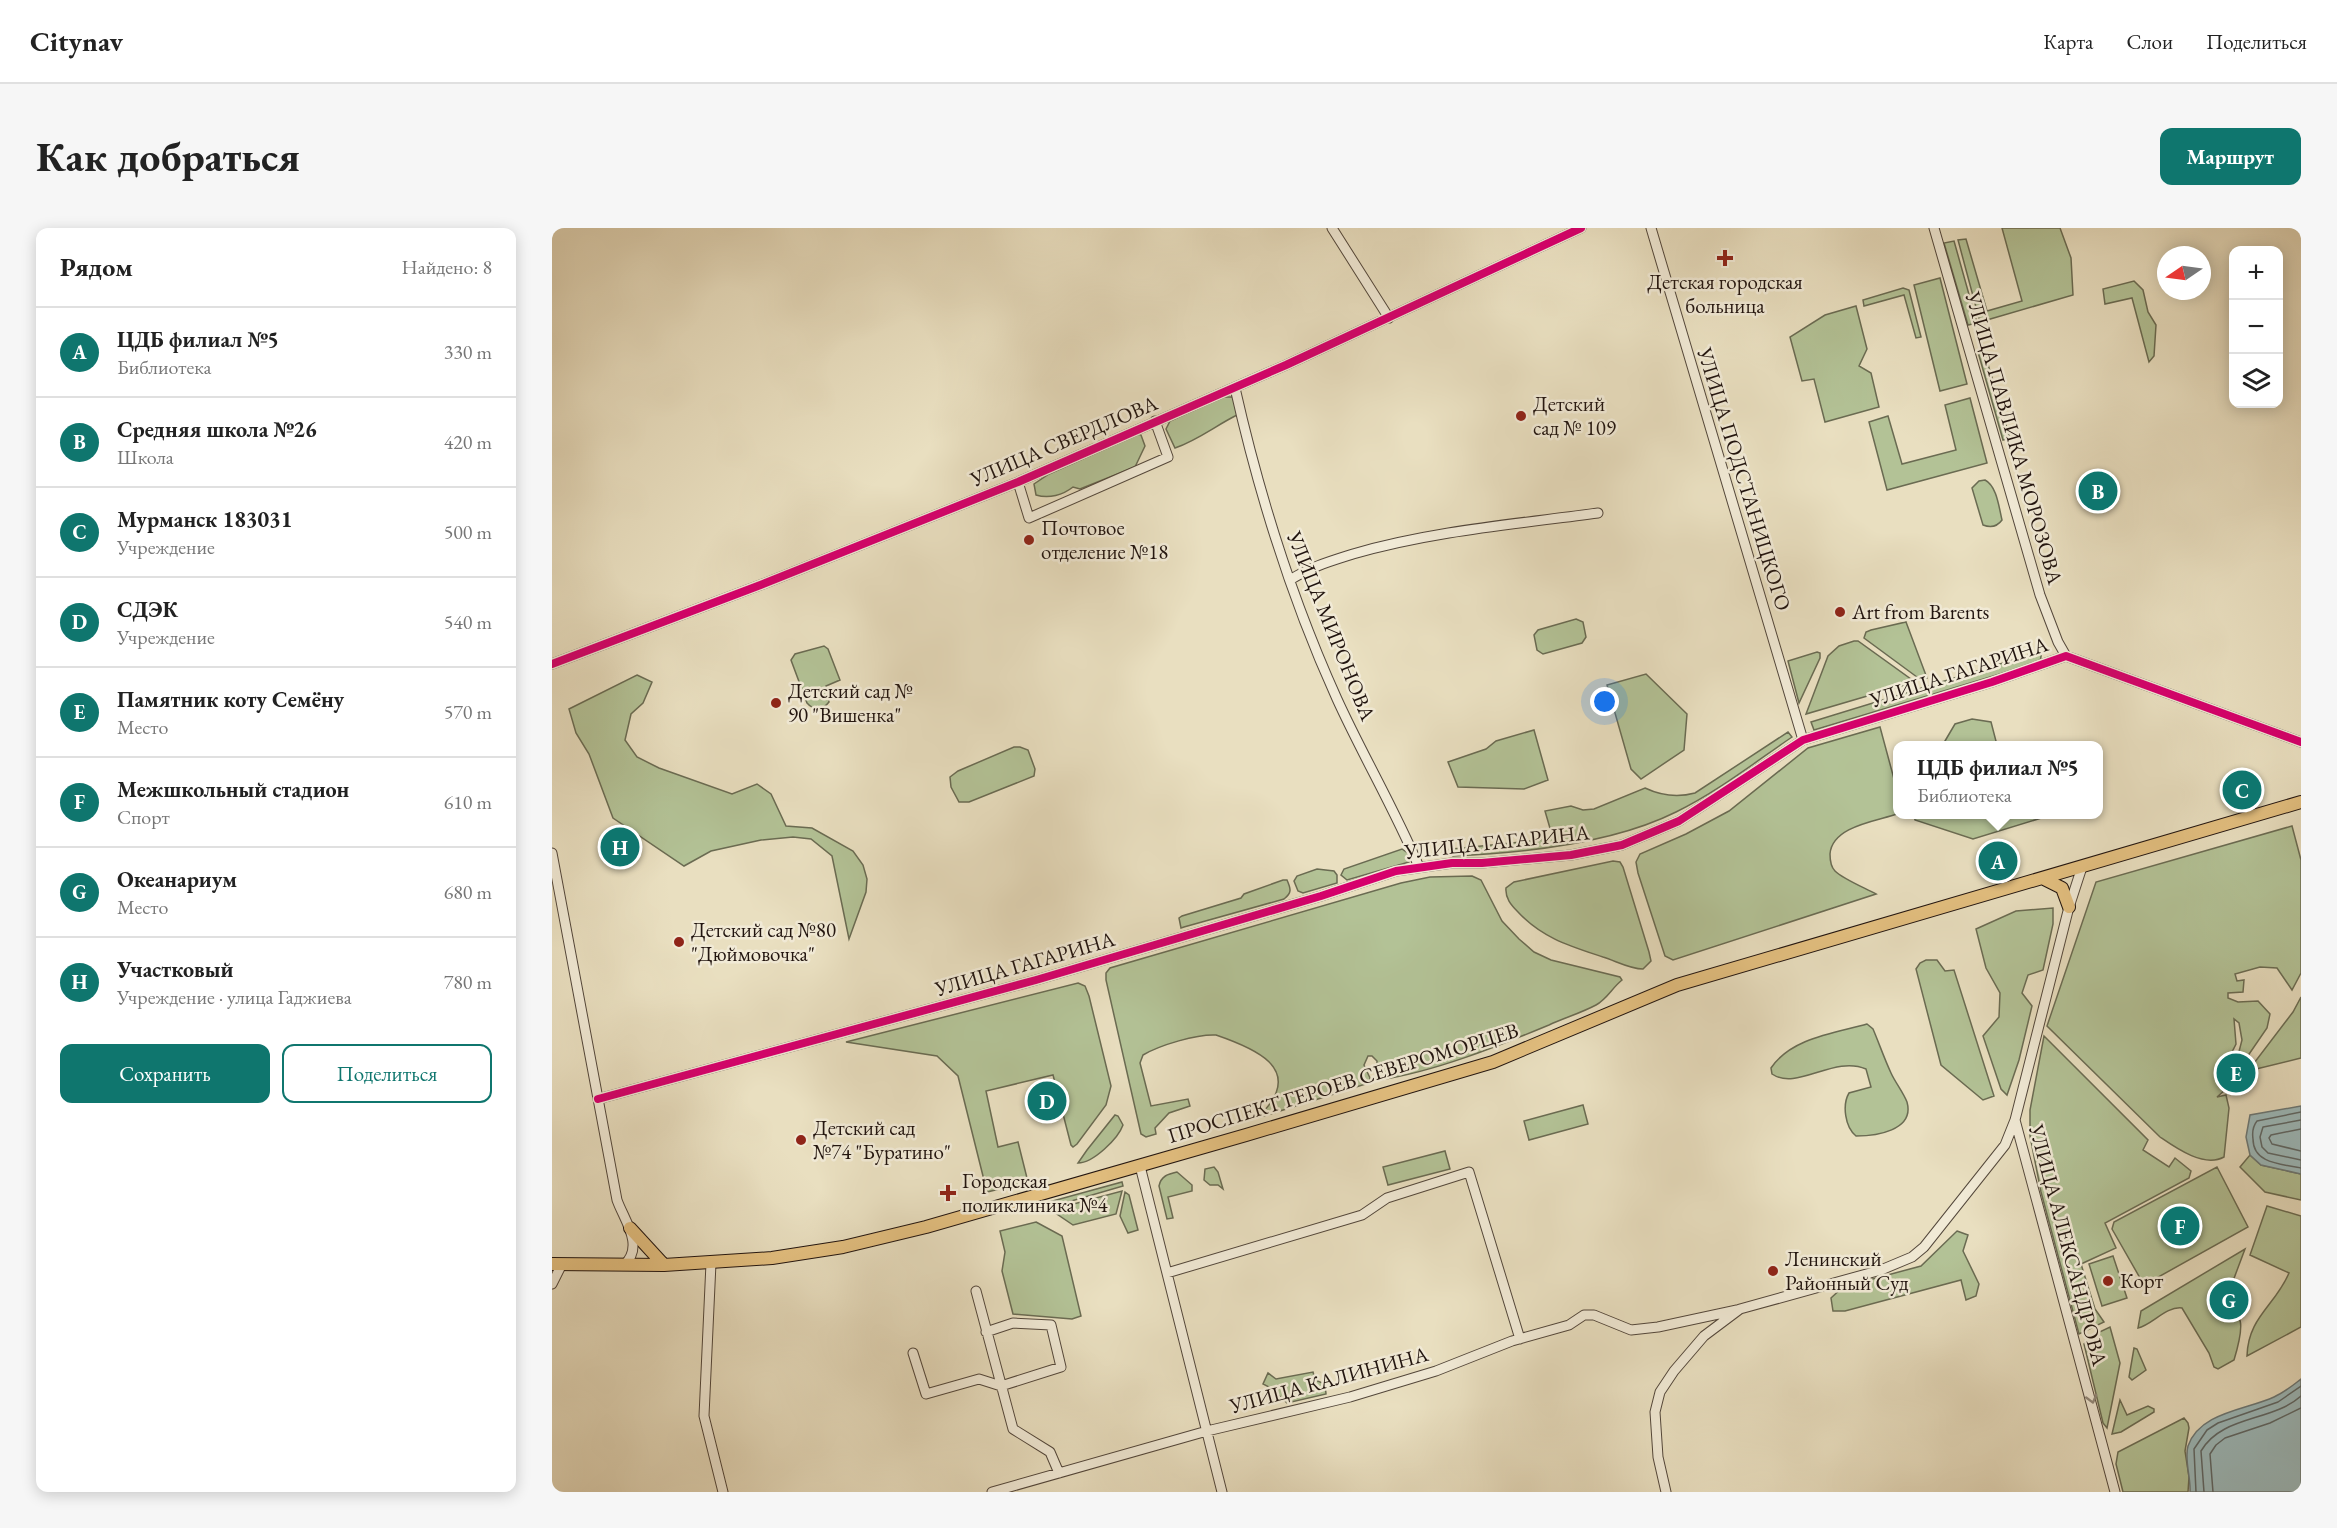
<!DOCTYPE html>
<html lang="ru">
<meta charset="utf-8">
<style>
body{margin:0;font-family:"EB Garamond",serif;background:#f6f6f6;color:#222}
.controls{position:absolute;right:18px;top:18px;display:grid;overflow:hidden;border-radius:12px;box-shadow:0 3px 15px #0003}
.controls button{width:54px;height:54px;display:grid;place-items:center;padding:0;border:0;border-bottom:2px solid #e0e0e0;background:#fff;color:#222;font:30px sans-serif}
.compass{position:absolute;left:1605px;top:18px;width:54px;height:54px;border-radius:50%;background:#fff;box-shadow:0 3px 15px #0003;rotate:257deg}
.you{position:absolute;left:1053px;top:474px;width:21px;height:21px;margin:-15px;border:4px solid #fff;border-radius:50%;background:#1a73e8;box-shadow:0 0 0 9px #1a73e833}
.badge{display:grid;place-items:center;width:39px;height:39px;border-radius:50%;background:#0f766e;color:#fff;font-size:20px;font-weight:700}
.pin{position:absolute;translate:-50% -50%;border:3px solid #fff;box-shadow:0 2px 6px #0006}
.popup{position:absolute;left:1341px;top:513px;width:210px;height:78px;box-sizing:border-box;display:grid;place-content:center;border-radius:12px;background:#fff;filter:drop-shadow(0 2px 4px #0005);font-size:20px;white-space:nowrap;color:#767676}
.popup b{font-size:22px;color:#222}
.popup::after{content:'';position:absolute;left:50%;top:100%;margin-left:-12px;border:12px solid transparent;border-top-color:#fff}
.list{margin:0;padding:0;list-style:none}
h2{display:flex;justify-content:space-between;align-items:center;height:78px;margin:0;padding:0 24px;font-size:26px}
h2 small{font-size:20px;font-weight:400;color:#767676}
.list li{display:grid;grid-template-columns:39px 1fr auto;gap:18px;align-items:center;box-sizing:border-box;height:90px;padding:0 24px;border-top:2px solid #e0e0e0}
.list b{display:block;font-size:22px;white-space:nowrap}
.list p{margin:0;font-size:20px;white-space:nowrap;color:#767676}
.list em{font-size:20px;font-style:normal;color:#767676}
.actions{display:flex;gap:12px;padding:18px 24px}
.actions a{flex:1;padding:14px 0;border:2px solid #0f766e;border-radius:12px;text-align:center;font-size:21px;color:#0f766e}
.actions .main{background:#0f766e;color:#fff}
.icon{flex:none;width:33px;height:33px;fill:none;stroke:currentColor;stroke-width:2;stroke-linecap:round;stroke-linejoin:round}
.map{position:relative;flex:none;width:1749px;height:1264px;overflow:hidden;border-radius:12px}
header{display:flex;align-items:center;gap:36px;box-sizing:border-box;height:84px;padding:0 30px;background:#fff;border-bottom:2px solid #e0e0e0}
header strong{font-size:28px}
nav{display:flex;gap:33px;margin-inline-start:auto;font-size:21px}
.intro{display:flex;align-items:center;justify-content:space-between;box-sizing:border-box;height:144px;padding:0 36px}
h1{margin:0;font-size:42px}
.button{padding:15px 27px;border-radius:12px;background:#0f766e;color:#fff;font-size:21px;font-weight:700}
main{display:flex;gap:36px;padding:0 36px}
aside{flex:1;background:#fff;border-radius:12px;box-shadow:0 3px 15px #0003}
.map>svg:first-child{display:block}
.green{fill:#b3c296;stroke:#6a6b52;stroke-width:1.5}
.water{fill:#9cbabc;stroke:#6b7877;stroke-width:1.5}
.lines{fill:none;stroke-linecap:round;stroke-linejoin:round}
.shore{stroke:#5e6766;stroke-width:1.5}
.minor-casing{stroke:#53473b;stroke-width:11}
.major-casing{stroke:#21140f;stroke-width:14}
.minor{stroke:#f1ead6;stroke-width:9}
.major{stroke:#e4c080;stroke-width:12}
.cycleway-casing{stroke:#f1ead6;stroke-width:11}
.cycleway{stroke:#d6006c;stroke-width:8}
.oneway{stroke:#938a7c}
.poi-dot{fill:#8f2418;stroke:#f1ead6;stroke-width:2}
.labels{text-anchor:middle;stroke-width:5;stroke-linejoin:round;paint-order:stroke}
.poi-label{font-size:21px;fill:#21140f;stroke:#f1ead6;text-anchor:start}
.street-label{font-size:21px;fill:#21140f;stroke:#f1ead6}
</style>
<header>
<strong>Citynav</strong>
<nav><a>Карта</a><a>Слои</a><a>Поделиться</a></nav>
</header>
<div class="intro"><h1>Как добраться</h1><a class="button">Маршрут</a></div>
<main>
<aside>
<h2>Рядом<small>Найдено: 8</small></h2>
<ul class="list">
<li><span class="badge">A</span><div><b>ЦДБ филиал №5</b><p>Библиотека</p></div><em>330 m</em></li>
<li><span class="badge">B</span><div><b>Средняя школа №26</b><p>Школа</p></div><em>420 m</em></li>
<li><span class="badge">C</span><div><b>Мурманск 183031</b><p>Учреждение</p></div><em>500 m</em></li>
<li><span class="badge">D</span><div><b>СДЭК</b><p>Учреждение</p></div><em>540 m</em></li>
<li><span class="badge">E</span><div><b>Памятник коту Семёну</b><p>Место</p></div><em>570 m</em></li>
<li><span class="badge">F</span><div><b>Межшкольный стадион</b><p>Спорт</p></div><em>610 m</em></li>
<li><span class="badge">G</span><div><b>Океанариум</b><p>Место</p></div><em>680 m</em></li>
<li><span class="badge">H</span><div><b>Участковый</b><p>Учреждение · улица Гаджиева</p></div><em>780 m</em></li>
</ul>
<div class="actions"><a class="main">Сохранить</a><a>Поделиться</a></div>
</aside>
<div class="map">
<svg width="1749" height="1264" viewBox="0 0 1749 1264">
<rect width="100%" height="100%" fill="#e9dfc0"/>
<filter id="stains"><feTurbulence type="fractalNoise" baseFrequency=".00333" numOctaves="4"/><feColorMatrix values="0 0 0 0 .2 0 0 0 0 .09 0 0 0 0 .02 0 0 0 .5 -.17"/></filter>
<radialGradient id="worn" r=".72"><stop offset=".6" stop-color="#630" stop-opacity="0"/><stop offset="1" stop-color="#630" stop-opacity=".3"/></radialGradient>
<path class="green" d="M 1450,0 L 1508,0 L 1519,30 L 1521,67 L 1428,94 L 1406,12 L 1414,11 L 1435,83 L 1470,73 Z
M 1402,13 L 1425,95 L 1416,97 L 1392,15 Z
M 1388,50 L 1415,156 L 1388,163 L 1362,57 Z
M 1582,53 L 1591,62 L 1596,84 L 1604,97 L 1602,128 L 1597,134 L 1580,70 L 1553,76 L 1551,61 Z
M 1351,60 L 1357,62 L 1369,109 L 1364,110 L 1352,67 L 1312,78 L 1311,72 Z
M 1304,78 L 1315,121 L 1307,138 L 1319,145 L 1327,179 L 1273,194 L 1262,151 L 1250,153 L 1238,109 L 1273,87 Z
M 1432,123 L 1458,210 L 1451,212 L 1426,124 Z
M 670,169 L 681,169 L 685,180 L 685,187 C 663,198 646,212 623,220 L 614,201 L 618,193 Z
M 1418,170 L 1435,235 L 1335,262 L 1317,194 L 1336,188 L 1350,236 L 1404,222 L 1393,177 Z
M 586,206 L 589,207 L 593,218 L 583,239 L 528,261 L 521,259 C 511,267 497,271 484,267 L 482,256 L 497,246 Z
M 1433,252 C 1445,258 1447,280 1450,292 C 1445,299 1439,300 1431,297 L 1420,260 L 1427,253 Z
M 1024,391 L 1031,394 L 1034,409 L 1030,415 L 991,426 L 985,422 L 982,407 L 986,402 Z
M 1354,394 L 1375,450 L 1369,452 L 1312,410 L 1314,404 L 1319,402 Z
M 1302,413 L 1306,413 L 1363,454 L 1254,486 L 1276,428 L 1287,418 Z
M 272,418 L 276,421 L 288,452 L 274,458 L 277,474 C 271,482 262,483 255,475 L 239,432 L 243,426 Z
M 1490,423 L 1488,434 L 1262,502 L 1259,494 Z
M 1265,424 L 1268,425 L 1268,430 L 1247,475 L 1236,433 Z
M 1094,446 L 1135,486 L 1132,522 L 1089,551 L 1079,541 L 1055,457 Z
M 85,447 L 100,454 L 91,475 L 79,486 L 73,512 L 85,529 L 107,540 L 180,566 L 205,556 L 219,566 L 234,598 L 260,600 L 301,623 L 311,637 L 315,651 L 314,664 L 297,711 L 280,628 L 259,611 L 241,609 L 209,612 L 159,623 L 132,638 L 61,590 L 37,526 L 24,505 L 17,481 Z
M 1420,491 L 1439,494 L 1445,517 L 1397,517 L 1393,513 L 1403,496 Z
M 1328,499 L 1345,562 L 1345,586 C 1325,593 1280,598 1278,626 C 1278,631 1279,639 1283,643 C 1291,651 1313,660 1324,666 L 1121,732 L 1113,728 L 1086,645 L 1084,634 L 1088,626 L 1134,606 L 1177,583 L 1256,520 Z
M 982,502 L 996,552 L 972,561 L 906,559 L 896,534 L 934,521 L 944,513 Z
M 1236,504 L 1240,509 C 1202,535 1165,564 1124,584 C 1062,615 970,625 901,628 L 890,622 L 988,612 L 1000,607 L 993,583 L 1019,578 L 1031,582 L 1042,581 L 1093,560 C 1110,568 1125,570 1143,565 Z
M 462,519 L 468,519 L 476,522 L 483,541 L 482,548 L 417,574 L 407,574 L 399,559 L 398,549 L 406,543 Z
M 1362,587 L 1430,587 L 1440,592 L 1444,587 L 1499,587 L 1421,611 L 1363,592 Z
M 1740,598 L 1749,632 L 1749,745 L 1740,762 L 1725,740 L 1708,739 L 1683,746 L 1685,753 L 1692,752 L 1691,764 L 1676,765 L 1676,770 L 1686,774 L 1706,773 L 1718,786 L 1715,800 L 1693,832 L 1684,835 L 1690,812 L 1687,795 L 1682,791 L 1684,816 L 1674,836 L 1673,862 L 1665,869 L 1674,867 L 1677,880 L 1672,929 C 1652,940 1624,920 1608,909 L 1495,798 L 1544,654 Z
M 850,621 L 857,626 L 857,634 L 795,652 L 789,647 L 792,641 Z
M 1061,633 L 1068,634 L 1071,639 L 1097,724 L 1099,733 L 1091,741 C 1078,741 1064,733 1051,729 C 1018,718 990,710 966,684 C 959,677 953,670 954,660 L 962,654 Z
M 765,641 L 782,643 L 785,647 L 785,655 L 751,665 L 746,663 L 742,653 L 745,648 Z
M 920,648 L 929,652 L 950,693 L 967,711 L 982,724 L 999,732 L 1068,749 L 1070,752 C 1060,760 1055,771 1044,777 C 1029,785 1012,790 997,797 C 944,819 884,843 828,852 L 825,846 L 825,833 L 820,828 L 816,828 L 812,837 L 818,850 L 817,855 L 712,888 L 712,883 C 751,840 702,820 664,807 C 645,806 608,817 591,827 L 588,835 L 599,878 L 636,871 L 638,878 L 617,885 L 603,900 L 604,906 L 594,909 L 589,906 L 554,752 L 554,745 L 558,740 L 849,655 L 878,649 Z
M 731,652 L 735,652 C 739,661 740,665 732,671 L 632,699 L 629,700 L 627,690 L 630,688 L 689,670 L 692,666 Z
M 1501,680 L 1501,696 L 1491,742 L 1476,747 L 1470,765 L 1480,778 L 1467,832 L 1455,867 L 1449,861 L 1431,808 L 1447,789 L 1448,765 L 1434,740 L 1424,701 L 1464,683 Z
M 1374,732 L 1385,732 L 1393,743 L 1402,742 L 1442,868 L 1431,872 L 1389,837 L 1364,741 L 1368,735 Z
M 526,755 L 533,758 L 537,768 L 559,858 L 554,877 L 525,916 L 521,919 L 519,917 L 501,847 L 434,863 L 446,919 L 466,914 L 476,954 L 435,964 L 406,848 L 385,828 L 294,814 Z
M 1749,769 L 1749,830 L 1696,843 L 1741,784 Z
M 1315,796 L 1321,801 C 1327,815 1332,830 1339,845 C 1343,854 1351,864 1355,874 C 1363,903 1323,908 1304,908 C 1293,899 1290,877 1297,865 L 1319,859 L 1314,841 C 1282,827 1245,863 1220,846 L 1219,840 C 1239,810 1283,805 1315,796 Z
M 1492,808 L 1596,912 L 1591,922 L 1617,939 L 1623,930 L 1639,943 L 1637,950 L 1553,995 L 1564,1020 L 1529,1036 L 1543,1081 L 1552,1094 L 1527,1106 L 1489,964 L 1478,908 L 1478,882 Z
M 1031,877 L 1036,896 L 977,912 L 972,893 Z
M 563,887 L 566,888 L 571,897 C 566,911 541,935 526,935 L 535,922 Z
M 893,923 L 898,941 L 836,957 L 831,939 Z
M 1698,927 L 1709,937 L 1749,946 L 1749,972 L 1713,964 L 1688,939 Z
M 662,939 L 666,944 L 671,961 L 666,957 L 658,957 L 652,952 L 653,941 Z
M 1665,939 L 1696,999 L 1592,1057 L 1560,1001 L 1562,994 Z
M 625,944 L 640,957 L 640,963 L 616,969 L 621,990 L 615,991 L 607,958 C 609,948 616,946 625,944 Z
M 570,954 L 571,958 L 492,981 L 486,977 Z
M 570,963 L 564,986 L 521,997 L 499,982 Z
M 573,964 L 577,967 L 586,1002 L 576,1005 L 568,988 Z
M 1715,978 L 1749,988 L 1749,1099 L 1695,1128 C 1696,1089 1723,1078 1737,1045 L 1698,1027 Z
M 484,994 L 510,1008 L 529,1088 L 520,1091 L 461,1086 L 450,1043 L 453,1024 L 448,1003 Z
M 1405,1003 L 1416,1007 L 1411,1023 L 1427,1056 L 1424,1068 L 1414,1072 L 1409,1052 L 1293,1083 L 1281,1083 L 1279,1070 L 1291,1059 L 1369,1038 Z
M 1693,1021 L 1681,1053 L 1678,1056 L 1662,1063 C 1657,1073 1657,1078 1662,1088 L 1676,1093 L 1687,1090 C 1692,1098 1685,1122 1682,1132 L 1666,1141 L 1662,1139 L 1657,1125 L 1630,1080 C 1614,1078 1600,1097 1586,1100 L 1589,1083 Z
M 1561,1028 L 1575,1070 L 1550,1078 L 1537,1036 Z
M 1558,1099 L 1568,1135 L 1555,1200 L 1551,1195 L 1532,1116 L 1539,1108 Z
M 1582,1120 L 1585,1121 L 1594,1142 L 1580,1152 L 1577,1149 Z
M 761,1144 L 763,1152 L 773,1156 L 774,1166 L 735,1175 L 719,1160 L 711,1156 L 716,1145 L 724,1151 Z
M 1568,1172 L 1575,1187 L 1596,1178 L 1602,1181 L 1602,1184 L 1569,1204 L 1560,1206 Z
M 1632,1190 L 1636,1195 L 1637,1200 L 1633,1223 L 1637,1249 L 1636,1264 L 1571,1264 L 1564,1236 L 1566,1224 Z"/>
<path class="water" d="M 1749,878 L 1749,946 L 1709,937 L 1698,927 L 1694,909 L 1698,887 Z
M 1749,1151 L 1749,1264 L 1638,1264 C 1639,1250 1632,1231 1636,1218 C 1648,1184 1694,1182 1722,1169 C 1733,1164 1740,1158 1749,1151 Z"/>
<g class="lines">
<path class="shore" d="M 1749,884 L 1705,893 C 1701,898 1700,904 1701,911 C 1701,936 1730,936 1749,940
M 1749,892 L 1711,899 L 1708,909 L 1710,919 L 1716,925 L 1749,932
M 1749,901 L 1719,907 L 1717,910 L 1720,916 L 1749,923
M 1644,1264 L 1642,1221 L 1655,1202 L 1666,1195 L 1726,1174 L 1749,1158
M 1652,1264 L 1649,1223 C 1670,1187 1720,1194 1749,1168
M 1661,1264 L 1658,1226 L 1664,1217 L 1673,1210 L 1718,1195 L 1749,1180"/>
<g class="minor-casing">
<path id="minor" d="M 780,0 L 837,90
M 1099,0 L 1251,512
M 1382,0 L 1488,367 L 1506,414 L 1514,428
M 683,160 C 707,266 740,372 785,471 C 811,528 843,582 867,639
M 466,254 L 477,290 L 616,229 L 603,193
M 738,352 C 758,339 779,333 801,326 C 880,303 965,296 1046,285
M 0,436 L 211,356 L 466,254 L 734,137 L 1029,0
M 0,625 L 65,972 C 72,992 93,1018 72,1037
M 46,871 L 484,752 L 769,668 L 844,643 L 900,635 L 930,635 L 1019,627 L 1070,617 L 1127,593 L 1251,512 L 1440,454 L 1514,428 L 1749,514
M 1463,892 L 1563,1264
M 588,938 L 670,1264
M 159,1035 L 152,1188 L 171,1264
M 615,1045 L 810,987 L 835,970 L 917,944 L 968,1111
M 0,1056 L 10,1036
M 424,1063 L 461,1201 L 498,1224 L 507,1245
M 361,1125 L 374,1166 L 427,1151 L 449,1158 L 509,1139 L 499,1097 L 461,1095 L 434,1104
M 440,1264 L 655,1203 L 798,1169 L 884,1143 L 960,1113 L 1017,1097 L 1032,1087 L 1042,1087 L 1079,1102 L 1106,1099 L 1185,1082
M 1114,1264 L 1106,1229 L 1103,1184 L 1108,1164 L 1122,1143 L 1152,1108 L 1188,1081 L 1329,1042 L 1360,1029 L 1372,1019 L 1453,917 L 1463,892 L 1517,679 L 1530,639"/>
</g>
<g class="major-casing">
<path id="major" d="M 1492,651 L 1510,660 L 1517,679
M 78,1000 L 112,1037
M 0,1036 L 112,1037 L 220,1030 L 291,1019 L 374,999 L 694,907 L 941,834 L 1125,757 L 1749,574"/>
</g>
<use href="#minor" class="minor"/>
<use href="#major" class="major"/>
<g class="cycleway-casing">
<path id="cycleway" d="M 0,436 L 211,356 L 466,254 L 734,137 L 1029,0
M 46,871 L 484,752 L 769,668 L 844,643 L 900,635 L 930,635 L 1019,627 L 1070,617 L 1127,593 L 1251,512 L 1440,454 L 1514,428 L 1749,514"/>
</g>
<use href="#cycleway" class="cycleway"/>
</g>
<defs><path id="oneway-chevron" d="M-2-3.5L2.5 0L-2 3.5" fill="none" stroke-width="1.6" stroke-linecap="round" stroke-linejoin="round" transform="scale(1.5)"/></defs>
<use class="oneway" href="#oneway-chevron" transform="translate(1540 1171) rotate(75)"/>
<g class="poi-dot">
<path d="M1170 21h6v6h6v6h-6v6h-6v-6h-6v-6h6z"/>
<circle cx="969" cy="188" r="6"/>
<circle cx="477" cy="312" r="6"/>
<circle cx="1288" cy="384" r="6"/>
<circle cx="224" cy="475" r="6"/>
<circle cx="127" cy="714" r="6"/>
<circle cx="249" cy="912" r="6"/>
<path d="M393 956h6v6h6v6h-6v6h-6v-6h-6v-6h6z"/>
<circle cx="1221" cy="1043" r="6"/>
<circle cx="1556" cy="1053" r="6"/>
</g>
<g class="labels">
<g class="poi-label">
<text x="1173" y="61" text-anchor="middle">Детская городская<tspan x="1173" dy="24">больница</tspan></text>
<text x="981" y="183">Детский<tspan x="981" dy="24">сад № 109</tspan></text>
<text x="489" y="307">Почтовое<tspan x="489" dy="24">отделение №18</tspan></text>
<text x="1300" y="391">Art from Barents</text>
<text x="236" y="470">Детский сад №<tspan x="236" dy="24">90 "Вишенка"</tspan></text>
<text x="139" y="709">Детский сад №80<tspan x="139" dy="24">"Дюймовочка"</tspan></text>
<text x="261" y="907">Детский сад<tspan x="261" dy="24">№74 "Буратино"</tspan></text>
<text x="410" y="960">Городская<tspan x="410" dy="24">поликлиника №4</tspan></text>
<text x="1233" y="1038">Ленинский<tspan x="1233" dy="24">Районный Суд</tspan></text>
<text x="1568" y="1060">Корт</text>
</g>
<g class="street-label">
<text transform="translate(1462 210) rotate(74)" y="7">УЛИЦА ПАВЛИКА МОРОЗОВА</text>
<text transform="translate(512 213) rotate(-23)" y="7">УЛИЦА СВЕРДЛОВА</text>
<text transform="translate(1192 251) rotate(73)" y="7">УЛИЦА ПОДСТАНИЦКОГО</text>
<text transform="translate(779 398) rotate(68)" y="7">УЛИЦА МИРОНОВА</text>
<text transform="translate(1407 444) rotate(-18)" y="7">УЛИЦА ГАГАРИНА</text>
<text transform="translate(945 614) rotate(-6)" y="7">УЛИЦА ГАГАРИНА</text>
<text transform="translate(473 736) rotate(-16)" y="7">УЛИЦА ГАГАРИНА</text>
<text transform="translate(791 855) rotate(-17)" y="7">ПРОСПЕКТ ГЕРОЕВ СЕВЕРОМОРЦЕВ</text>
<text transform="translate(1516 1017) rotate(75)" y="7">УЛИЦА АЛЕКСАНДРОВА</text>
<text transform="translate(777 1152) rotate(-15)" y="7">УЛИЦА КАЛИНИНА</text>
</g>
</g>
<rect width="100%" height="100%" filter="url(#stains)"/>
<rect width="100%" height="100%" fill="url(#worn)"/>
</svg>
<div class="controls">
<button>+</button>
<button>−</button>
<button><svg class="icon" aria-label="layers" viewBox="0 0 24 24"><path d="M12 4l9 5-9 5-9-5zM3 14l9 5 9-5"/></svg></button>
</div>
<svg class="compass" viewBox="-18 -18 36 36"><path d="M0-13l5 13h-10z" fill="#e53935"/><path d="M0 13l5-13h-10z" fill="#767676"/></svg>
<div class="you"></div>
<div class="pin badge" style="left:1446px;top:633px">A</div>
<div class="popup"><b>ЦДБ филиал №5</b>Библиотека</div>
<div class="pin badge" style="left:1546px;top:263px">B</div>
<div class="pin badge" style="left:1690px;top:562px">C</div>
<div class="pin badge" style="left:495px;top:873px">D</div>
<div class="pin badge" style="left:1684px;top:845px">E</div>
<div class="pin badge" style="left:1628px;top:998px">F</div>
<div class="pin badge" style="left:1677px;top:1072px">G</div>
<div class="pin badge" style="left:68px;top:619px">H</div>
</div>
</main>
